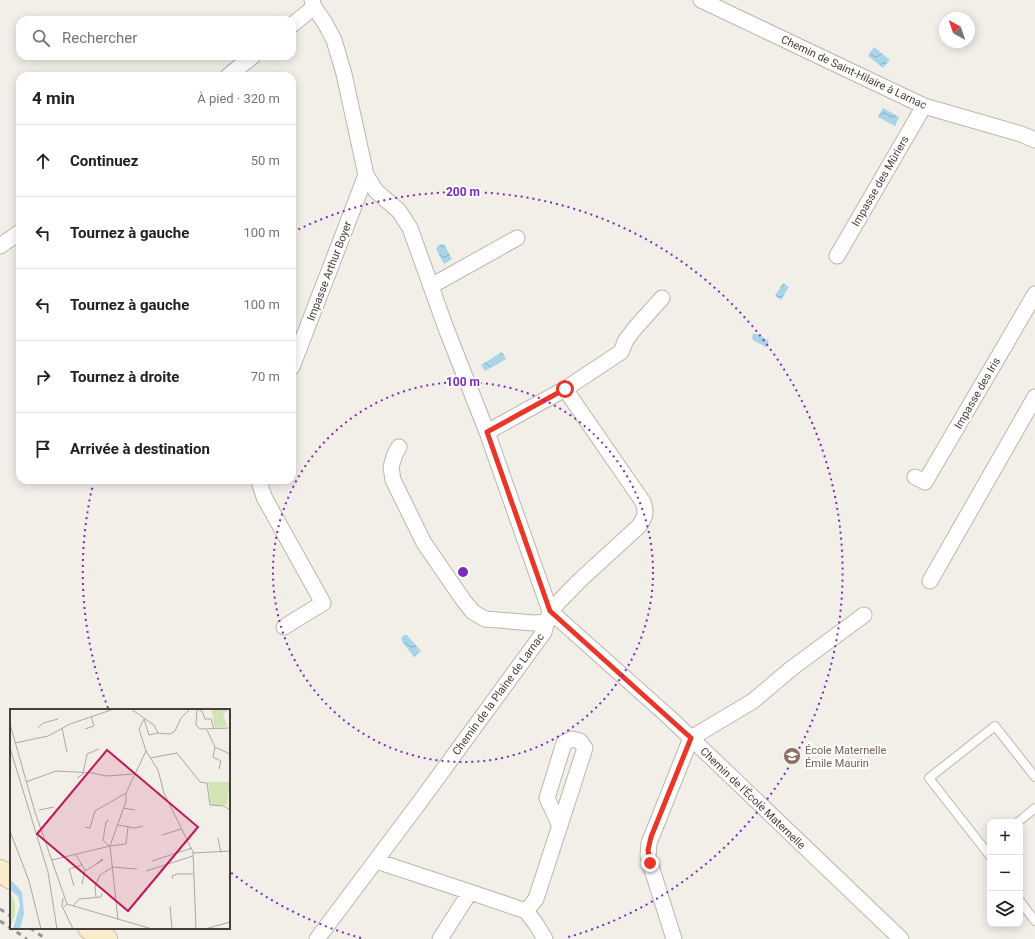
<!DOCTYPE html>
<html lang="fr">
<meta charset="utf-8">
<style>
body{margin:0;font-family:Roboto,sans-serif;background:#f2f2f2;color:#202124}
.controls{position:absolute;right:12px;bottom:12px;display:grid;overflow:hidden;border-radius:8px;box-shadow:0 2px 10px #0003}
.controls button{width:36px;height:36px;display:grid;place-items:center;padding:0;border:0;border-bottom:1px solid #e0e0e0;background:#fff;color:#202124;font:20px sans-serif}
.compass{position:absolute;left:939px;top:12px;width:36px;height:36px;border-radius:50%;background:#fff;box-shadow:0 2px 10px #0003;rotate:320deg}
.stop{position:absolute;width:12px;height:12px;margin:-9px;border:3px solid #e93628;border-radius:50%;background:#fff}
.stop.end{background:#e93628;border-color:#fff;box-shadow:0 1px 4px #0008}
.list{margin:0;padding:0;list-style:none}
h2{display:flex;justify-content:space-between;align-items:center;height:52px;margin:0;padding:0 16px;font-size:17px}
h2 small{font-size:13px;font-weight:400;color:#757577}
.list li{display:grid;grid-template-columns:26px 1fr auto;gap:12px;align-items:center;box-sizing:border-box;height:72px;padding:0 16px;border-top:1px solid #e0e0e0}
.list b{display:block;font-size:15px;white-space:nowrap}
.list em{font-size:13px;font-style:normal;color:#757577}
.icon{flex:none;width:22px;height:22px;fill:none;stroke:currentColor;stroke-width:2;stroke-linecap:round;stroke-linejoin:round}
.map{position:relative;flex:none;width:1035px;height:939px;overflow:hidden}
.search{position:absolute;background:#fff;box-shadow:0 2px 10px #0003;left:16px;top:16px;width:280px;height:44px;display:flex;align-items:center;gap:10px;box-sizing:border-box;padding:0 14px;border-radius:12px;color:#757577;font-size:15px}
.panel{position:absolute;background:#fff;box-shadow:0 2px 10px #0003;left:16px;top:72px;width:280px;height:412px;border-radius:12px}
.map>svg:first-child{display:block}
.water{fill:url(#water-waves)}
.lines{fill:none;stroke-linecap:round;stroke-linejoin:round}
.service-casing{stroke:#bdb5ab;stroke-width:10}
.minor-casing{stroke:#bdb5ab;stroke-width:17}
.secondary-casing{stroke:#cfbd9a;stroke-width:24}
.service{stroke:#fff;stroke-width:8}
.minor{stroke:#fff;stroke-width:15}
.secondary{stroke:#faebca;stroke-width:22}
.rail{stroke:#969696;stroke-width:3;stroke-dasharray:5 5;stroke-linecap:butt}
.route{stroke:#e93628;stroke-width:5}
.ring{fill:none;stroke:#7b2cbf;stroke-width:2;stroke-dasharray:2 4}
.labels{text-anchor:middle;stroke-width:4;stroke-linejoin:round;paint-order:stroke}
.street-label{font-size:11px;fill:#453e37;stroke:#fff}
.education-label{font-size:11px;fill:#785e54;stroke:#fff;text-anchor:start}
.inset-road{fill:none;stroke:#ada8a1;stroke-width:1}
.view{fill:#c2185b;fill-opacity:0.15;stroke:#c2185b;stroke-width:2}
.inset-edge{fill:none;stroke:#453e37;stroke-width:2}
.centre{fill:#7b2cbf;stroke:#fff;stroke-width:2}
.ring-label{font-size:12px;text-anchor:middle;font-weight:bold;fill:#7b2cbf;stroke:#fff;stroke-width:4;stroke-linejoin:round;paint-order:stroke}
</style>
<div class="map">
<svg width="1035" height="939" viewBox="0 0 1035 939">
<defs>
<pattern id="water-waves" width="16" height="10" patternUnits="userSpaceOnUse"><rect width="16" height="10" fill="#a9d5ea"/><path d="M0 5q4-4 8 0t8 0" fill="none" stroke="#8baebe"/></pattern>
</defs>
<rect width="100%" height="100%" fill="#f2eee8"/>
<path class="water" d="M 874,47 L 890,60 L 883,68 L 868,56 Z
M 883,108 L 899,117 L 895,126 L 878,117 Z
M 444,244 L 452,259 L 444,264 L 436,249 L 439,245 Z
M 783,283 L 789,287 L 781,300 L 775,296 Z
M 753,334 L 757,334 L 769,341 L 766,347 L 753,340 L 752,337 Z
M 502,352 L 506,359 L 485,371 L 481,365 Z
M 404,635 L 407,635 L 421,651 L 414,657 L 402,641 L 401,638 Z"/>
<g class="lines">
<g class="service-casing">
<path id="service" d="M 1018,822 L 1035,808
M 990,856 L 929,778 L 995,726 L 1035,777
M 1020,901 L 1035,921"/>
</g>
<g class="minor-casing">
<path id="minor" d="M 312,0 L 314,7 L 325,23 L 334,40 L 344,74 L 366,175 L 376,191 L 399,211 L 410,228 L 447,331 L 487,432 L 550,611 L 544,632 L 419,803 L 317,939
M 701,0 L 924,106 L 1021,134 L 1035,140
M 292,25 L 314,7
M 228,76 L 253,56
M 0,246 L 20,232
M 837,256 L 924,106
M 431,286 L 517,238
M 292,367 L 366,175
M 565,389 L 643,502 C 647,513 645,518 638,527 L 579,581 L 550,611 L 670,718 L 901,939
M 487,432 L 565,389 L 621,352 L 626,340 L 636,327 L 662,298
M 399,447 L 395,454 L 391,467 L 393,480 L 424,543 L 464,601 L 473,612 L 485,619 L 534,623 L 547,622
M 915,477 L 925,482 L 1035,294
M 261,480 L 260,484 L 264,497 L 323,603 L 284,627
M 930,581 L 1035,397
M 691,738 L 753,701 L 792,668 L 864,615
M 376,861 L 470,892 L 526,911 L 536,924 L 545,939
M 526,911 L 536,899 L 585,748 L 580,741 L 572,739 L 564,743 L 547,798 L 560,826
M 440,939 L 470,892
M 674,939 L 650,863 L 648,856 L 649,843 L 691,738"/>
</g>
<g class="secondary-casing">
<path id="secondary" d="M 0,871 L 11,878
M 89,928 L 106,939"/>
</g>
<use href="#service" class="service"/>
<use href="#minor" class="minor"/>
<use href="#secondary" class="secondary"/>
<path class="rail" d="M 0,909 L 11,916
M 0,921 L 27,939
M 30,928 L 46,939"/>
</g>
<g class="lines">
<path class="route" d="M 565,389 L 487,432 L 550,611 L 691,738 L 651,837 L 648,850 L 650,863"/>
</g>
<g class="ring">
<circle cx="463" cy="572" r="190"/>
<path d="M361 938A380 380 0 0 1 229 871M108 708A380 380 0 0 1 94 480M293 232A380 380 0 1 1 565 938"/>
</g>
<defs>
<g id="school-disc" transform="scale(0.9)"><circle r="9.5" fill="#8d6e63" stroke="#fff"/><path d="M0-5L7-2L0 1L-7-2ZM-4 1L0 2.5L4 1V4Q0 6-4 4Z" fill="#fff"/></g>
</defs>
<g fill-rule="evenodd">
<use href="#school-disc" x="792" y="756"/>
</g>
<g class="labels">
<g class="street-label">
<text transform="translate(854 72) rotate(25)" y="4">Chemin de Saint-Hilaire à Larnac</text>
<text transform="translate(880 181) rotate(-60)" y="4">Impasse des Mûriers</text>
<text transform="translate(329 271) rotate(-69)" y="4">Impasse Arthur Boyer</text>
<text transform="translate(977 393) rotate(-60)" y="4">Impasse des Iris</text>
<text transform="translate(498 694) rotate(-54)" y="4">Chemin de la Plaine de Larnac</text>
<text transform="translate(753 798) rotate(44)" y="4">Chemin de l'École Maternelle</text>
</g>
<g class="education-label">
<text x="805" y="754">École Maternelle<tspan x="805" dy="13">Émile Maurin</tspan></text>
</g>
</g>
<g transform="translate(10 709)">
<rect width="220" height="220" fill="#f2eee8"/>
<path d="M 198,73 L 220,73 L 217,96 L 201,96 Z" fill="#d2e3b4"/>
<path d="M 0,182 L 5,194 L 5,205 L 0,219 Z" fill="#d2e3b4"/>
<path d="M 201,0 L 220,0 L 213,5 L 217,17 L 205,19 Z" fill="#d2e3b4"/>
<path d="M 0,170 L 12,183 L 14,205 L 10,220 L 3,220 L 10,197 L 8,187 L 0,181 Z" fill="#a9d5ea"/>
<path class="inset-road" d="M 121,0 L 144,16 L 148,24M 187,0 L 186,16 L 190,20 L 220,19M 187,0 L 192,2 L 195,10 L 201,10 L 204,20M 134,10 L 129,20 L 136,42 L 148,61 L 154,84 L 183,143 L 186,220M 134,10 L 139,26 L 148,24M 0,15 L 25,103 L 57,195 L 54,198M 28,19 L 33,14 L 48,10M 52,19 L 57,43M 75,20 L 84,17 L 81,7M 197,21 L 205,38 L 220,45M 148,24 L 160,25 L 165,22 L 171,9 L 180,0M 5,34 L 38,27 L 60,15 L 104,0M 205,38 L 203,48 L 211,52 L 209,60M 0,39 L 38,163 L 47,220M 140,49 L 167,44 L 190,73 L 197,74 L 200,96 L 214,97 L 220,101M 67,69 L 73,65 L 77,45 L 89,40M 16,73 L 46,62 L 83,64 L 96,67 L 124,65M 113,99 L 125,101M 29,101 L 44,98M 99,111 L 96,113 L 93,131 L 99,137M 108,116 L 125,119 L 133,117M 75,118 L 80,119 L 85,102 L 116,84M 0,122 L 19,172 L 31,220M 152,126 L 171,120M 208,129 L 211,144M 183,144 L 220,142M 66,146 L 75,161 L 72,175M 42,151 L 100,137 L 116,92 L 116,84 L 136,42M 142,152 L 182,139M 103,158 L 127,160M 75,161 L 77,161 L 93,151 L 92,150 L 85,156M 136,162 L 183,147M 163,170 L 162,167 L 167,165 L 183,165M 64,177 L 59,160 L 72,156M 86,188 L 85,178 L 90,166 L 103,158M 53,189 L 52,197 L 63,220M 57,195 L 142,220M 63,197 L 69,190 L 91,188 L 92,184M 160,197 L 162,220M 108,211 L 100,137 L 116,135 L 118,118M 195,220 L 220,213"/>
<path class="view" d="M 97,41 L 188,118 L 118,202 L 27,125 Z"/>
<rect width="220" height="220" class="inset-edge"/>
</g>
<circle cx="463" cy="572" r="6" class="centre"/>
<g class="ring-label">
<text x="463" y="196">200 m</text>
<text x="463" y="386">100 m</text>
</g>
</svg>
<div class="controls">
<button>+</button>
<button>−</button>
<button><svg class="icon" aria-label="layers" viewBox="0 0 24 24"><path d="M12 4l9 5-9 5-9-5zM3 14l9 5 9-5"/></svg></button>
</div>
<svg class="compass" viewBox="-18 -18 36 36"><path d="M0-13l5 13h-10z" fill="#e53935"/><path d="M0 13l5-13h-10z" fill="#757577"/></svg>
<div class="stop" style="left:565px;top:389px"></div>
<div class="stop end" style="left:650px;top:863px"></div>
<div class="search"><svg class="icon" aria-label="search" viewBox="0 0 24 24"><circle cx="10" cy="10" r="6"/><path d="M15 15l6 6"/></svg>Rechercher</div>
<section class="panel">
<h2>4 min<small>À pied · 320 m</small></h2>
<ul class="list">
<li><svg class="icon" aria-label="ahead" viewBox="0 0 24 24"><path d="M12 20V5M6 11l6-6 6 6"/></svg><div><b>Continuez</b></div><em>50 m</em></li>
<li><svg class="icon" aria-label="left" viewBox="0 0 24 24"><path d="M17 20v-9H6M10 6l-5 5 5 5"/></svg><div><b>Tournez à gauche</b></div><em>100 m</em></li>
<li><svg class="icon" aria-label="left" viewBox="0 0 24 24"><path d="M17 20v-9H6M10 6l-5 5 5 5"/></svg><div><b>Tournez à gauche</b></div><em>100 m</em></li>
<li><svg class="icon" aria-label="right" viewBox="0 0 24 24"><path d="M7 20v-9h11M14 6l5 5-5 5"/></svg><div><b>Tournez à droite</b></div><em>70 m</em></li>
<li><svg class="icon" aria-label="arrive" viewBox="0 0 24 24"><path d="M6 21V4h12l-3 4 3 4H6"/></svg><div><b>Arrivée à destination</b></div></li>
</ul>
</section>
</div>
